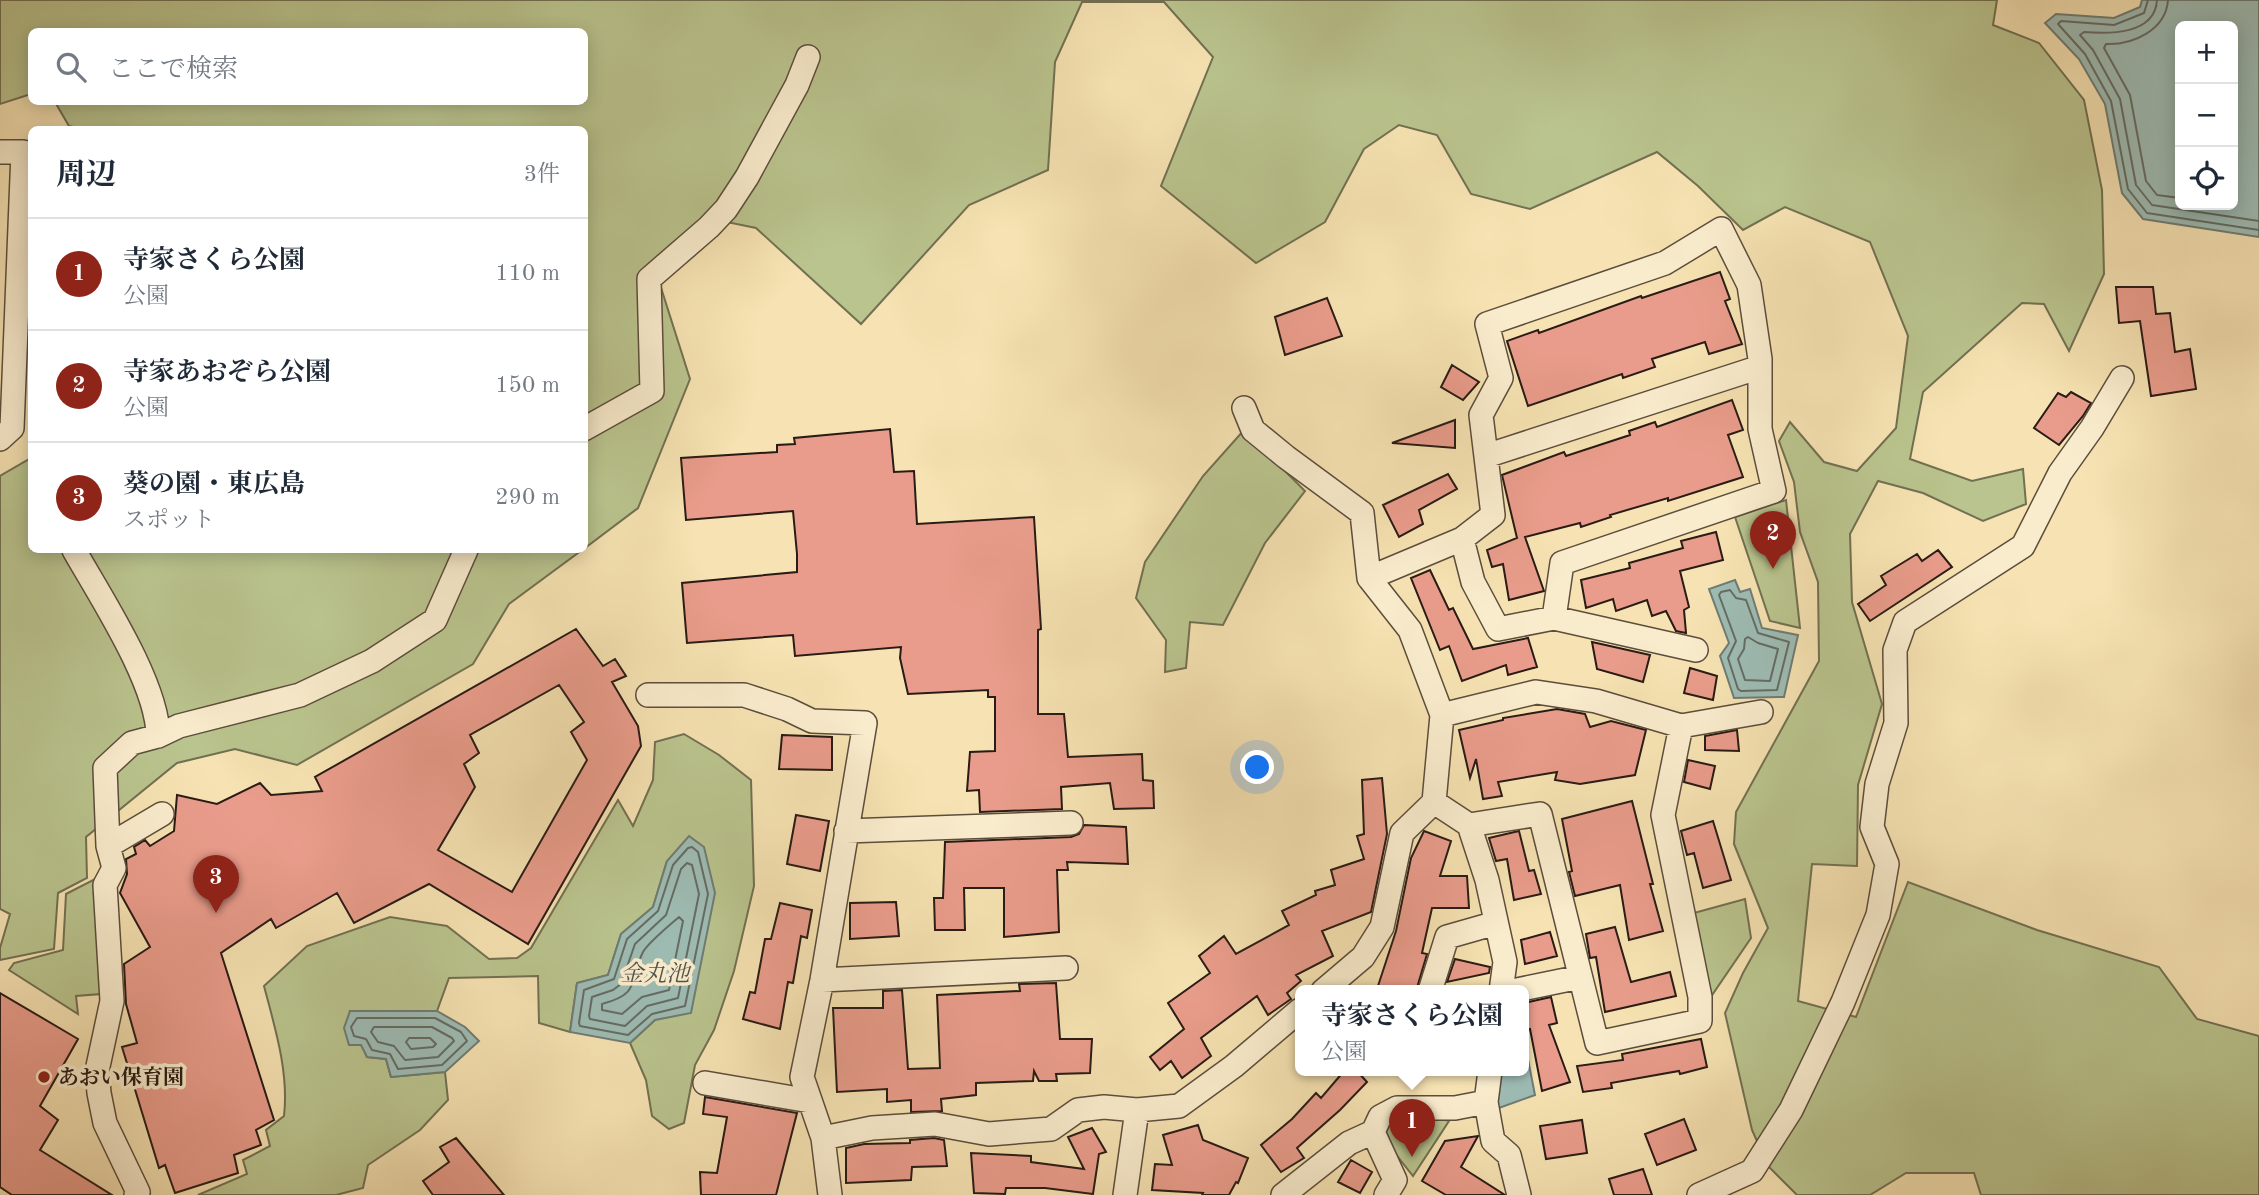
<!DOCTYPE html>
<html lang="ja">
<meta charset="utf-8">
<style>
body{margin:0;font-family:"Old Standard TT","Noto Serif JP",serif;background:#f2f2f3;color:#1f2937}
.controls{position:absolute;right:21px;top:21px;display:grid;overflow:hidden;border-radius:10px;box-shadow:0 4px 18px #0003}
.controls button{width:63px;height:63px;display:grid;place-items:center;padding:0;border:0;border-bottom:2px solid #e0e1e3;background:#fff;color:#1f2937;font:35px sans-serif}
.you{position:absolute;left:1258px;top:768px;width:24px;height:24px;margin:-18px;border:5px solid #fff;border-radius:50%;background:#1a73e8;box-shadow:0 0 0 10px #1a73e833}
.badge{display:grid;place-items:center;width:46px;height:46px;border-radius:50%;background:#8f2418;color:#fff;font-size:23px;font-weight:700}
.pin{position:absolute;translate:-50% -58px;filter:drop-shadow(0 2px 4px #0008)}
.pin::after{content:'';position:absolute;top:37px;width:24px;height:21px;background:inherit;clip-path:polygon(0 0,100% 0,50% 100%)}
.popup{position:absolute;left:1295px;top:985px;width:234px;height:91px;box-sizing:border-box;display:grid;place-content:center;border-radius:10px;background:#fff;filter:drop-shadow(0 2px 5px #0005);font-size:23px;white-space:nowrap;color:#747a83}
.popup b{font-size:26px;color:#1f2937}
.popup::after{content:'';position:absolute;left:50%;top:100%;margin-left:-14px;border:14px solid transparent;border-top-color:#fff}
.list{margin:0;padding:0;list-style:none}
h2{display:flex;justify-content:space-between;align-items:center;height:91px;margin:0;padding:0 28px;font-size:30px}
h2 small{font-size:23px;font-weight:400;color:#747a83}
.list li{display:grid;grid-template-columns:46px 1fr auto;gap:21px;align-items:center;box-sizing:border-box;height:112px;padding:0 28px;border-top:2px solid #e0e1e3}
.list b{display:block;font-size:26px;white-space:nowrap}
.list p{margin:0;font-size:23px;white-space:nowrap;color:#747a83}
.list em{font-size:23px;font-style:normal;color:#747a83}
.icon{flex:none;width:38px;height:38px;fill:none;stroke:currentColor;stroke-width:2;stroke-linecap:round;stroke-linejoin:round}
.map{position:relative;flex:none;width:2259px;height:1195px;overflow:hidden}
.search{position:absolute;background:#fff;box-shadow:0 4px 18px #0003;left:28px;top:28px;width:560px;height:77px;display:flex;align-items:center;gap:18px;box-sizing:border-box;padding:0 24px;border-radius:10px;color:#747a83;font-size:26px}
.panel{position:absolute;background:#fff;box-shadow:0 4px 18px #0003;left:28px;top:126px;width:560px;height:427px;border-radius:10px}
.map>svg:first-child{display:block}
.green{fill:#bac48e;stroke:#727052;stroke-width:2}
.water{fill:#9ebcb4;stroke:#6f7c74;stroke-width:2;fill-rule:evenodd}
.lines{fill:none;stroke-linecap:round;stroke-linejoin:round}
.shore{stroke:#646c64;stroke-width:2}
.building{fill:#e99c8b;stroke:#291b15;stroke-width:2;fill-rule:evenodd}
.minor-casing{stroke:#5c4d3c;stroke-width:26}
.minor{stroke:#f9eccd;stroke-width:23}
.poi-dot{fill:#8f2418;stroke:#f9eccd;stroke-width:2.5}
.labels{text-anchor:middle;stroke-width:7;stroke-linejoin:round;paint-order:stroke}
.poi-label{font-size:21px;font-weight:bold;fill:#291b15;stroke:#f9eccd;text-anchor:start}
.water-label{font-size:23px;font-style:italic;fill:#52534d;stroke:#f9eccd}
</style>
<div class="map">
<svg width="2259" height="1195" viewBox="0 0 2259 1195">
<rect width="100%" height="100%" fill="#f6e2b2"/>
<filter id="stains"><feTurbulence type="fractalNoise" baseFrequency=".00286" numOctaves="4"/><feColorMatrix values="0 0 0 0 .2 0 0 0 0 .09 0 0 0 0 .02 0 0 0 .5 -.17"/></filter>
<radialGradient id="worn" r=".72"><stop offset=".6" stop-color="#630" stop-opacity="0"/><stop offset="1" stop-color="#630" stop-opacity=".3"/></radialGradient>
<path class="green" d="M 0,0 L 1997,0 L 1993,25 L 2039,43 L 2084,100 L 2102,190 L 2104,274 L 2069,351 L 2044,304 L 2022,303 L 1923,392 L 1910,459 L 1972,481 L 2023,469 L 2026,504 L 1983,521 L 1923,493 L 1878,481 L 1850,534 L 1852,602 L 1882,704 L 1858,785 L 1857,866 L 1812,864 L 1798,1001 L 1856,1017 L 1908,882 L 2037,930 L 2159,967 L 2197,1019 L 2259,1036 L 2259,1195 L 1981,1195 L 1974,1173 L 1906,1173 L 1870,1195 L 1797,1195 L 1768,1166 L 1752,1130 L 1725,1013 L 1743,973 L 1768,928 L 1734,844 L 1736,812 L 1819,661 L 1818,582 L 1800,532 L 1794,482 L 1779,441 L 1790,422 L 1824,462 L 1857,471 L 1896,428 L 1908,336 L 1870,242 L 1785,207 L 1743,230 L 1698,186 L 1657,152 L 1530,209 L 1471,194 L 1437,135 L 1399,125 L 1364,149 L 1325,222 L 1256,263 L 1161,186 L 1213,57 L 1164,2 L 1082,2 L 1055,62 L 1048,170 L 969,205 L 861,324 L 756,228 L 727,222 L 657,275 L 690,379 L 638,508 L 585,548 L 584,130 L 86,130 L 69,126 L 55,102 L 584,102 L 584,32 L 32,32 L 31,94 L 0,104 Z
M 1244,430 L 1305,491 L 1265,543 L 1223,625 L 1190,622 L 1186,668 L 1165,672 L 1166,640 L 1136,598 L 1145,562 L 1203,476 Z
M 31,458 L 32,550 L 582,550 L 509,604 L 473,664 L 297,765 L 235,749 L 177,763 L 86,837 L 87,878 L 58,893 L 54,949 L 0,960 L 0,948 L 10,914 L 0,909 L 0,476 Z
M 1786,500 L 1800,628 L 1770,621 L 1735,517 Z
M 684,734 L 719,755 L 751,780 L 754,886 L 734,971 L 714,1030 L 695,1065 L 684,1123 L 669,1129 L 652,1116 L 646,1080 L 630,1043 L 655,1020 L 667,861 L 653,907 L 621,934 L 608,975 L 577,983 L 570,1032 L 539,1023 L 538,976 L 449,978 L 437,1011 L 350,1011 L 367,1057 L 386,1059 L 391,1077 L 445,1072 L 448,1100 L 420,1130 L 368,1165 L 363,1188 L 336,1195 L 198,1195 L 247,1174 L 243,1160 L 270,1146 L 266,1130 L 284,1116 C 289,1072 275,1028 264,986 L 307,946 L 390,917 L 447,926 L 489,959 L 517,958 L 531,948 L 618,800 L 633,826 L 653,780 L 655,742 Z
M 95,879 L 101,994 L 76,996 L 78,1014 L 9,970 L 14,963 L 63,950 L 66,894 Z
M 1745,899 L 1751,938 L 1708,1001 L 1694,913 Z
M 1407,1117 L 1435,1117 L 1449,1121 L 1413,1176 L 1383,1138 L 1388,1122 Z"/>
<path class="water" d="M 2142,0 L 2259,0 L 2259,237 L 2143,219 L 2122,193 L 2105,104 L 2079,59 L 2045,23 L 2056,14 L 2114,18 L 2140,7 ZM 2233,26 L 2233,205 L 2180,205 L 2180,26 Z
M 1735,580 L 1740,592 L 1750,589 L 1762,628 L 1798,635 L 1784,697 L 1734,698 L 1720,656 L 1729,643 L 1709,589 Z
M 689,836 L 704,847 L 715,893 L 691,1013 L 655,1020 L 630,1043 L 570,1032 L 577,983 L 608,975 L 621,934 L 653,907 L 667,861 Z
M 350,1011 L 437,1011 L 465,1027 L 479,1041 L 445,1072 L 391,1077 L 386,1059 L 367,1057 L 361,1045 L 349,1045 L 344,1028 Z
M 1525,1044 L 1535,1095 L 1496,1109 L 1496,1071 L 1524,1071 Z"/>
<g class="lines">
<path class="shore" d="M 2148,0 L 2144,13 L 2114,25 L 2061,21 L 2058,24 L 2085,54 L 2111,101 L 2128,189 L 2147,213 L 2259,230
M 2157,0 C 2155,35 2109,34 2084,32 L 2080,35 L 2093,50 L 2120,99 L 2136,185 L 2152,205 L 2259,221
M 2168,0 C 2166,30 2133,45 2106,44 L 2104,48 L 2130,95 L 2146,181 L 2157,195 L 2180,198
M 1730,590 L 1736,598 L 1746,600 L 1758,633 L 1789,642 L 1777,690 L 1741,691 L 1738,689 L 1728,658 L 1736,641 L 1719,595 L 1721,592 Z
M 1748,637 L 1758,643 L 1778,649 L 1770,681 L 1745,680 L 1738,659 L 1744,649 L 1745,639 Z
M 692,847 L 698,852 L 708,894 L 685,1006 L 652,1014 L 628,1035 L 580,1026 L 579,1023 L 584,990 L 614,979 L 627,939 L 658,911 L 673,865 L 688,848 Z
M 687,863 L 692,865 L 699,894 L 678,998 L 647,1006 L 625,1026 L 590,1019 L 589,1016 L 592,997 L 613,990 L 621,984 L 635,944 L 666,915 L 681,869 Z
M 679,917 L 683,921 L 669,990 L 642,997 L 622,1014 L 602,1010 L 602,1004 C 642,993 628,982 643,952 C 648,943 671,924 679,917 Z
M 357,1018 L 435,1018 L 461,1032 L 467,1041 L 442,1065 L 398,1069 L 390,1054 L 372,1050 L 366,1039 L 354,1036 L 351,1027 Z
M 374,1027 L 432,1027 L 452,1038 L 454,1041 L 438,1057 L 405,1060 L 394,1046 L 378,1042 L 371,1032 Z
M 409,1038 L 430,1038 L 436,1044 L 433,1047 L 411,1049 L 406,1042 Z"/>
</g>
<path class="building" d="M 1720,272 L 1730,299 L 1725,301 L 1742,344 L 1709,354 L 1705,342 L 1652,359 L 1655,367 L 1623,378 L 1622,374 L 1528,406 L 1507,341 L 1538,330 L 1539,333 L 1641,296 L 1642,298 Z
M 2116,287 L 2153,287 L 2156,314 L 2170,313 L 2175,352 L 2190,349 L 2196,389 L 2151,396 L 2140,321 L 2119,323 Z
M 1327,298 L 1342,336 L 1285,355 L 1275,317 Z
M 1452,365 L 1479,382 L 1463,400 L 1441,387 Z
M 2071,392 L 2091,403 L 2083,416 L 2059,445 L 2034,428 L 2058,393 L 2066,397 Z
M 1732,400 L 1743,430 L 1728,435 L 1743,477 L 1668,501 L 1668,498 L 1610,515 L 1611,517 L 1581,527 L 1580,523 L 1525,537 L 1544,591 L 1509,600 L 1503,564 L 1492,567 L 1487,550 L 1517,538 L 1502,475 L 1564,452 L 1566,456 L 1630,435 L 1629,431 L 1655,422 L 1657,427 Z
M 1455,420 L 1455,448 L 1392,443 Z
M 890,429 L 894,472 L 914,471 L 917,524 L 1034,517 L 1041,629 L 1038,630 L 1038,714 L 1064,714 L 1068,757 L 1142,754 L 1143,780 L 1153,781 L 1154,808 L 1114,809 L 1110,783 L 1061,787 L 1062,809 L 980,812 L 979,790 L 967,791 L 970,752 L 995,751 L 995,697 L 988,697 L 988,690 L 908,694 L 900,658 L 901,647 L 795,656 L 793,635 L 687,643 L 682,583 L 797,572 L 797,554 L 793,511 L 686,520 L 681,458 L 777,452 L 777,445 L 795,444 L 794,438 Z
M 1448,474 L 1457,489 L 1419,510 L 1423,524 L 1399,537 L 1383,505 Z
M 1716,532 L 1723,560 L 1680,571 L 1689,607 L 1684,610 L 1686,633 L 1676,631 L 1666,611 L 1652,616 L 1647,600 L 1616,611 L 1613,599 L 1586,608 L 1581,580 L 1630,568 L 1629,563 L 1683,548 L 1681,541 Z
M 1938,550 L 1952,567 L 1870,621 L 1858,604 L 1886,585 L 1881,576 L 1917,554 L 1922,561 Z
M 1430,570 L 1449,610 L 1453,608 L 1473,649 L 1528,638 L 1537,667 L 1508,675 L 1506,665 L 1462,681 L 1449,646 L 1440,650 L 1411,578 Z
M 576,629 L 603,666 L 615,659 L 626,676 L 612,682 L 638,726 L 641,746 L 528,944 L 429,884 L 354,923 L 337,893 L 276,928 L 271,919 L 221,953 L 274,1120 L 256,1130 L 261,1145 L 234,1155 L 238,1173 L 175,1193 L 165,1165 L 159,1168 L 122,1047 L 137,1043 L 126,1004 L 124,964 L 150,947 L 120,893 L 127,874 L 126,859 L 136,854 L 134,847 L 145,840 L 150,846 L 174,831 L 177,795 L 217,804 L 260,783 L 271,795 L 322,791 L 315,777 ZM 559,685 L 584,722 L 571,732 L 587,760 L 512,892 L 438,850 L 475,787 L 464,764 L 479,753 L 470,735 Z
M 1592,642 L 1650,655 L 1643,682 L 1597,669 Z
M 1690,668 L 1717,676 L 1713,700 L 1684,693 Z
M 1557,709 L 1585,714 L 1590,727 L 1611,721 L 1646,730 L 1635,775 L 1580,784 L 1555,780 L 1557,772 L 1498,782 L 1502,796 L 1483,799 L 1476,759 L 1470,778 L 1459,730 L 1503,720 L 1503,718 Z
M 1737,730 L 1739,751 L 1705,750 L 1705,736 Z
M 782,735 L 832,737 L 832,770 L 779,769 Z
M 1688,760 L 1715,766 L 1710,789 L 1684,782 Z
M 1382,778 L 1387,834 L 1371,912 L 1322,931 L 1333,956 L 1296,975 L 1301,981 L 1287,993 L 1291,999 L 1268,1015 L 1257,996 L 1201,1038 L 1211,1056 L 1182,1078 L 1171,1061 L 1160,1070 L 1150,1057 L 1184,1029 L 1168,1003 L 1210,973 L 1199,956 L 1224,936 L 1236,954 L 1289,925 L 1282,911 L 1316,895 L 1315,891 L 1335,885 L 1331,870 L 1364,859 L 1357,836 L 1364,834 L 1362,780 Z
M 1632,801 L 1653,884 L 1650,884 L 1663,931 L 1629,940 L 1620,885 L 1575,896 L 1569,872 L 1572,871 L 1562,819 Z
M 796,815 L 829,821 L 820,871 L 787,864 Z
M 1713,821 L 1731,880 L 1703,888 L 1694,853 L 1687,855 L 1681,831 Z
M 1084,825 L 1126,827 L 1128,864 L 1067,862 L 1068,870 L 1057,870 L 1059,932 L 1004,937 L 1004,888 L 964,888 L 965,930 L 935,930 L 934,898 L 943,898 L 945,842 L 1071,837 L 1079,834 Z
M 1424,831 L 1451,841 L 1440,876 L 1467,876 L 1469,908 L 1432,908 L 1422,953 L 1427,954 L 1416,991 L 1399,991 L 1378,986 L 1396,931 L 1411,858 Z
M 1519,831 L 1529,871 L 1534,870 L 1541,894 L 1514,900 L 1507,859 L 1496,861 L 1489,838 Z
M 896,902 L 899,936 L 850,939 L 850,903 Z
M 780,903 L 812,910 L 807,938 L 801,936 L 793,983 L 788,982 L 780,1029 L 743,1019 L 750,992 L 755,993 L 765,939 L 771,939 Z
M 1615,927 L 1631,982 L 1670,972 L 1676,996 L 1605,1012 L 1596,957 L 1590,958 L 1586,934 Z
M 1550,932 L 1557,956 L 1525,964 L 1521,940 Z
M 1455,959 L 1490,967 L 1489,973 L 1447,982 Z
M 1056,983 L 1060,1039 L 1092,1039 L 1090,1073 L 1056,1074 L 1057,1081 L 1039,1081 L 1034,1071 L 1033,1081 L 976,1083 L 976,1095 L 941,1099 L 942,1111 L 911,1112 L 911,1100 L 887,1102 L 887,1089 L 837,1092 L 833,1008 L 883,1008 L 883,991 L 902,990 L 908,1069 L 940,1068 L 937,995 L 1020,991 L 1019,984 Z
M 0,993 L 78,1039 L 40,1106 L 58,1120 L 40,1150 L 112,1195 L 12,1195 L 0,1187 Z
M 1551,997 L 1557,1023 L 1549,1025 L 1570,1082 L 1542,1091 L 1530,1029 L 1526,1030 L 1524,1003 Z
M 1701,1039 L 1707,1067 L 1680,1074 L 1679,1071 L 1611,1083 L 1612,1088 L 1583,1092 L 1577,1066 L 1623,1060 L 1622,1054 Z
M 1344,1071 L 1357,1071 L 1367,1082 L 1340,1110 L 1297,1148 L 1304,1158 L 1281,1172 L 1261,1145 L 1292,1119 L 1316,1093 L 1321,1098 Z
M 705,1097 L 797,1113 L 776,1195 L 701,1195 L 700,1172 L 717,1173 L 727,1117 L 703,1114 Z
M 1684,1119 L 1696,1150 L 1657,1165 L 1645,1134 Z
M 1582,1120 L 1587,1153 L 1546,1159 L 1540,1126 Z
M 1198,1125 L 1203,1140 L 1248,1158 L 1238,1183 L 1236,1182 L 1229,1195 L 1202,1195 L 1203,1193 L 1152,1190 L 1155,1164 L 1172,1165 L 1163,1135 Z
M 1092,1128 L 1106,1152 L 1099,1154 L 1093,1194 L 1045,1188 L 1006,1188 L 1005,1194 L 974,1193 L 971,1153 L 1031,1156 L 1031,1162 L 1084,1169 L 1068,1137 Z
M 1478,1136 L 1461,1167 L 1505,1195 L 1446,1195 L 1422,1181 L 1445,1141 Z
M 456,1138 L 504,1195 L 433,1195 L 423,1181 L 449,1162 L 440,1147 Z
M 934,1138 L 944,1140 L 947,1166 L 912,1167 L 911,1180 L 846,1183 L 846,1148 L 864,1144 L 910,1143 L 910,1140 Z
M 1351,1160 L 1372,1172 L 1360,1193 L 1338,1182 Z
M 1643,1169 L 1652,1195 L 1614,1195 L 1609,1179 Z"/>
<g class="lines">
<g class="minor-casing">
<path id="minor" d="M 0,152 L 23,152 L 12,428 L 0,439
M 1244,408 L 1253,430 L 1286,457 L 1362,513 L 1369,578 L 1410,630 L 1442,715 L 1434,802 L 1402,833 L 1382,927 L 1363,957 L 1323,991
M 584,429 L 652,391 L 649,279 L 709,227 L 726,209 L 747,177 L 797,85 L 808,57
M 1486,456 L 1760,367
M 1462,539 L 1473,582 L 1498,629 L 1554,618 L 1696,650
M 74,550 C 100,596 158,684 158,736
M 1369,578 L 1462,539 L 1493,515 L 1481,415 L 1501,378 L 1487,324 L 1665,263 L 1721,229 L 1749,285 L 1760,359 L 1760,429 L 1774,491 L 1562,563 L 1554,618
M 648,695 L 744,695 L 787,709 L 812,721 L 865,723 L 822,980 L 802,1077 L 823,1138 L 830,1195
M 1442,715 L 1536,692 L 1596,701 L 1681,726 L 1663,815 L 1700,997 L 1700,1021 L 1597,1043 L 1540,814 L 1469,825
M 1681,726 L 1761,712
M 1434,802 L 1469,825 L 1487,880 L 1505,962 L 1501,991
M 846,831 L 1071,823
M 108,846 L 105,768 L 132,743 L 158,736 L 179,726 L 300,695 L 372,661 L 435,620 L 466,550
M 822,980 L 1066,968
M 1430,991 L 1447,937 L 1496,923
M 1512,991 L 1580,977
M 1490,1071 L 1486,1102 L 1493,1141 L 1509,1155 L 1519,1195
M 705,1083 L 810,1101
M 823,1138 L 872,1128 L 935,1124 L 989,1134 L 1051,1129 L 1078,1110 L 1104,1107 L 1137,1110 L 1179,1106 L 1234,1066 L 1300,1010
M 136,1195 L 138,1192 L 105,1123 L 99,1093 L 97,1071 L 112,1001 L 105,885 L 114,868 L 108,846 L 162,814
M 1125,1195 L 1137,1110
M 1283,1195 L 1349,1143 L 1373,1132
M 1386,1195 L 1395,1180 L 1373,1132 L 1380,1117 L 1397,1108 L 1455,1108 L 1486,1102
M 1699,1195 L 1752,1171 L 1791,1110 L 1843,1002 L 1878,915 L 1887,864 L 1872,827 L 1877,784 L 1896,723 L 1895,650 L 1905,622 L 2023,546 L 2060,473 L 2092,428 L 2122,378"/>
</g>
<use href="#minor" class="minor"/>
</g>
<circle class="poi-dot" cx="44" cy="1077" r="7"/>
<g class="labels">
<g class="poi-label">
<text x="58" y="1084">あおい保育園</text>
</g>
<g class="water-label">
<text x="655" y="981">金丸池</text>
</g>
</g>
<rect width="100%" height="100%" filter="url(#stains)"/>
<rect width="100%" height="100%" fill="url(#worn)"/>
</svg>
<div class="controls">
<button>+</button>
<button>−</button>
<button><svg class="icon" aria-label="locate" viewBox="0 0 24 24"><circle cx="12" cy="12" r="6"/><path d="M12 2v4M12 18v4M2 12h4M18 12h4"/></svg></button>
</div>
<div class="you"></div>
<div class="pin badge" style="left:1412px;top:1157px">1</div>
<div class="popup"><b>寺家さくら公園</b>公園</div>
<div class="pin badge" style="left:1773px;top:569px">2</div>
<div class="pin badge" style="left:216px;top:913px">3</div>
<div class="search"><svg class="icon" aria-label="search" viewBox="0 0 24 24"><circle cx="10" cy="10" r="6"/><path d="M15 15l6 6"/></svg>ここで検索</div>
<section class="panel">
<h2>周辺<small>3件</small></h2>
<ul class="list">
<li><span class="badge">1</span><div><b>寺家さくら公園</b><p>公園</p></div><em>110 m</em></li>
<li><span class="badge">2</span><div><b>寺家あおぞら公園</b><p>公園</p></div><em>150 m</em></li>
<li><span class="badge">3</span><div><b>葵の園・東広島</b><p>スポット</p></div><em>290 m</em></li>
</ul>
</section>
</div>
